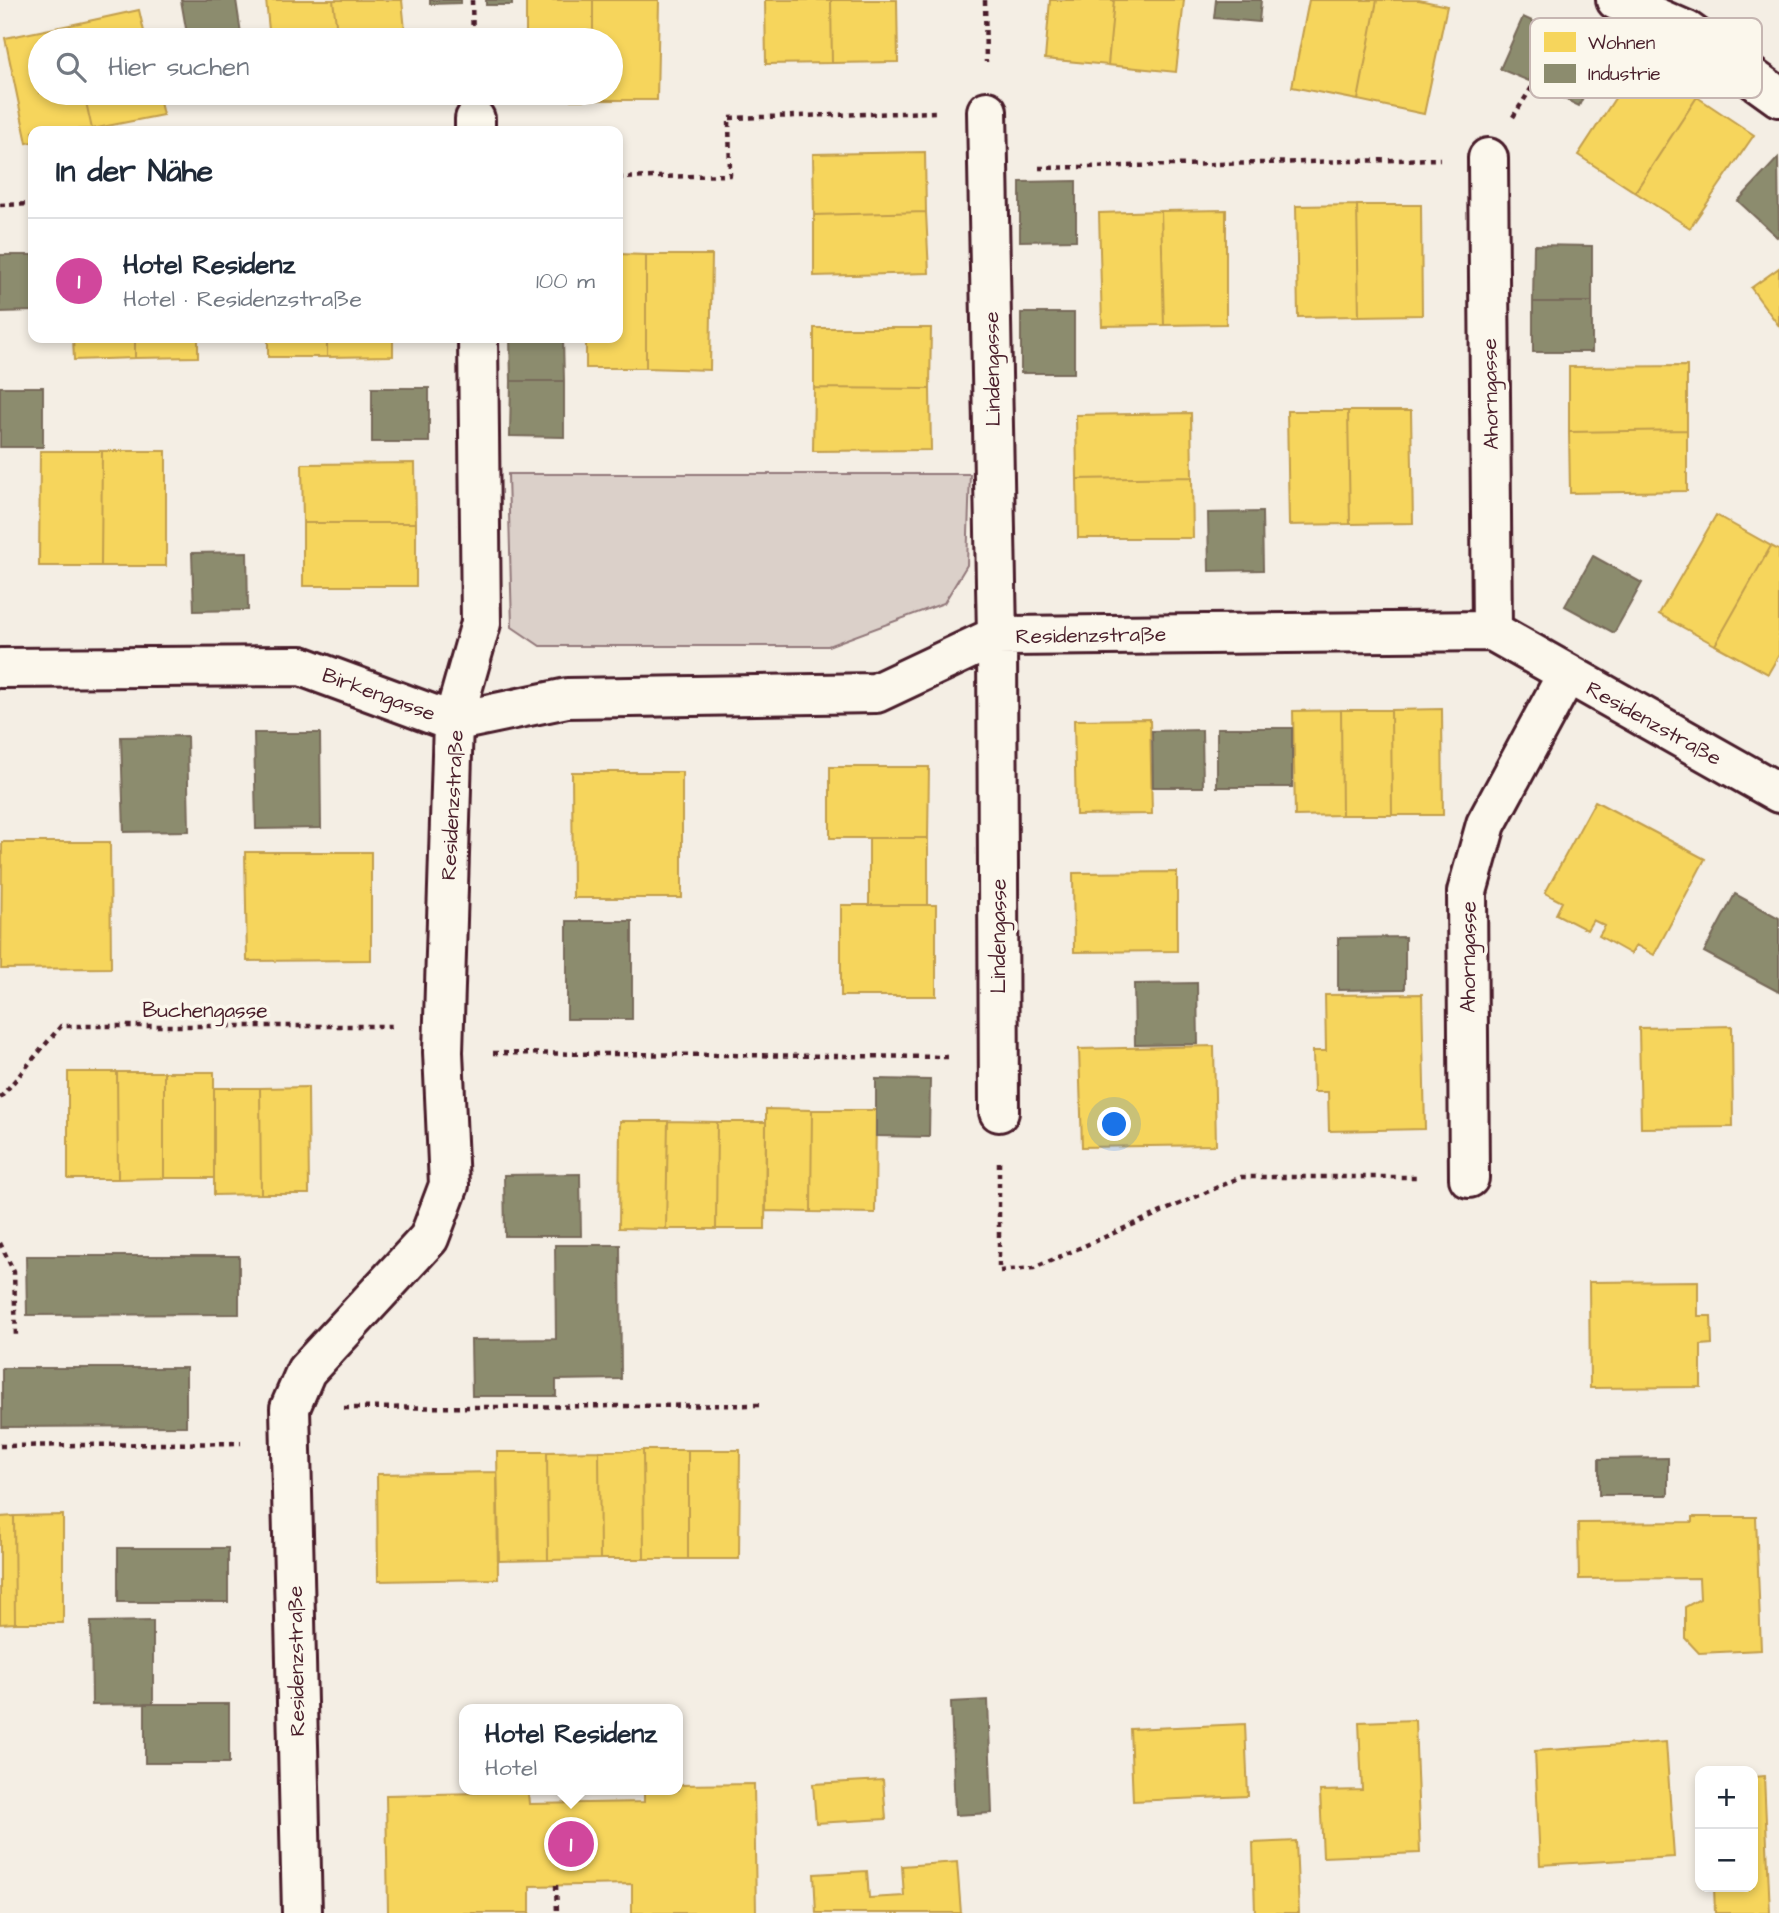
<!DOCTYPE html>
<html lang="de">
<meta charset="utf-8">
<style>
body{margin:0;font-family:"Architects Daughter",sans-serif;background:#f6f6f7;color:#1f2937}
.controls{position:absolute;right:21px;bottom:21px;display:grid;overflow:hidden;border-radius:14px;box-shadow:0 4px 10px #0003}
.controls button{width:63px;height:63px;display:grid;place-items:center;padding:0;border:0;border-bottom:2px solid #e0e1e3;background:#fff;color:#1f2937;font:35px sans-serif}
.you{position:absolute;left:1115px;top:1125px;width:24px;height:24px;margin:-18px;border:5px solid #fff;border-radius:50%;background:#1a73e8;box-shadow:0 0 0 10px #1a73e833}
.badge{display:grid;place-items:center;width:46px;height:46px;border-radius:50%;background:#111827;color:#fff;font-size:23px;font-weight:700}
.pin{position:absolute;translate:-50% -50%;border:4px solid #fff;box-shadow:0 2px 7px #0006}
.popup{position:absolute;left:459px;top:1704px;width:224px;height:91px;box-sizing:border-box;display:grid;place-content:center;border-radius:14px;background:#fff;filter:drop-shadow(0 2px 5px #0005);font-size:23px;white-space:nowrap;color:#747a83}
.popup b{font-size:26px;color:#1f2937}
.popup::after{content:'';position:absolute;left:50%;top:100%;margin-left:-14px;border:14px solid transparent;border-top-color:#fff}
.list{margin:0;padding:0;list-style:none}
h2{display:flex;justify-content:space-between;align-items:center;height:91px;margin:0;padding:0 28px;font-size:30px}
h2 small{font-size:23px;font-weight:400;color:#747a83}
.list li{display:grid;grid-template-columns:46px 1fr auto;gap:21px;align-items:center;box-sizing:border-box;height:126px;padding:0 28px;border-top:2px solid #e0e1e3}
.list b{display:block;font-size:26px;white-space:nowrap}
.list p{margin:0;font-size:23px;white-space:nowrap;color:#747a83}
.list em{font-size:23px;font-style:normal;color:#747a83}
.icon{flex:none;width:38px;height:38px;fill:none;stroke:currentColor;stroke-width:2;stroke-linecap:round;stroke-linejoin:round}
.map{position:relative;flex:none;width:1779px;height:1913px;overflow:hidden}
.search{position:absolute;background:#fff;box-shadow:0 4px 10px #0003;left:28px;top:28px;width:595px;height:77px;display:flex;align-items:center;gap:18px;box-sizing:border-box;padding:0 24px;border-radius:38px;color:#747a83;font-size:26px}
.panel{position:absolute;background:#fff;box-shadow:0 4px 10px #0003;left:28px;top:126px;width:595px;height:217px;border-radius:14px}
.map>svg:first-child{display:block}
.green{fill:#dbd0c9;stroke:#92787a;stroke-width:2}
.homes{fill:#f6d55c;stroke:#c29e4d;stroke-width:2}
.industry{fill:#8c8c6e;stroke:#786b5a;stroke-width:2}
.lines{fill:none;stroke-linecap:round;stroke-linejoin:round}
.minor-casing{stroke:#4a1f2b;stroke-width:44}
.path{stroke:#4a1f2b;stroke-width:4.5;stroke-dasharray:5 5;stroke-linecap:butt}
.minor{stroke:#fbf7ec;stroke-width:38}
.labels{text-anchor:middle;stroke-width:7;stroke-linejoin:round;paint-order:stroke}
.street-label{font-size:21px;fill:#4a1f2b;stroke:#fbf7ec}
.key{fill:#fbf7ec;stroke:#c6b6b2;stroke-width:2}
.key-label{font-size:19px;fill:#4a1f2b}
</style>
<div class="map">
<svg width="1779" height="1913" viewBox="0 0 1779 1913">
<rect width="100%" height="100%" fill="#f4eee4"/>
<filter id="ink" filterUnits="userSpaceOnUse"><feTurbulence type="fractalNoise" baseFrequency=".0143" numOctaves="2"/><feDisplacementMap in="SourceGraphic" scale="14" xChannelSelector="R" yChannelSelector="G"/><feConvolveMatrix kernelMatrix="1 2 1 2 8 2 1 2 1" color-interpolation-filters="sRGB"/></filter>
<g filter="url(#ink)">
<path class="green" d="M 508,474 L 970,474 L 967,565 L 944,603 L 828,646 L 540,646 L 512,627 Z"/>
<path class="homes" d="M 266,0 L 333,0 L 338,40 L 270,40 Z
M 333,0 L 402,0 L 406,40 L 338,40 Z
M 526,0 L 593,0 L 593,40 L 526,40 Z
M 593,0 L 659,0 L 657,100 L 592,100 L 592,93 L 611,93 L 611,40 L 593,40 Z
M 765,0 L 831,0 L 832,63 L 766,64 Z
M 831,0 L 897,0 L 898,62 L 832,63 Z
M 1050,0 L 1114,0 L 1108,65 L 1045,59 Z
M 1114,0 L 1184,0 L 1176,72 L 1108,65 Z
M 1309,0 L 1377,0 L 1358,100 L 1292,87 Z
M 1377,0 L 1419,0 L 1447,6 L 1424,114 L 1358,100 Z
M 139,10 L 146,40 L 73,40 L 70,25 Z
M 70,25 L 73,40 L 40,40 L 40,93 L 84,93 L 92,129 L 33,131 L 33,142 L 27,143 L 5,38 Z
M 1640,60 L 1697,97 L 1635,192 L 1578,155 Z
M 84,93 L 158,93 L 163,115 L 92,129 Z
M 526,93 L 592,93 L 592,100 L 526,100 Z
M 1697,97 L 1754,135 L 1690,228 L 1635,192 Z
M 925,152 L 926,212 L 814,215 L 813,154 Z
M 1357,205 L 1421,205 L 1422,315 L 1359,316 Z
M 1357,205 L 1359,316 L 1298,317 L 1296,206 Z
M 1226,210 L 1226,324 L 1164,325 L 1161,211 Z
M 1161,211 L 1164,325 L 1102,326 L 1099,213 Z
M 926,212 L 929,273 L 814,276 L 814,215 Z
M 618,254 L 646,255 L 646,368 L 586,368 L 586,338 L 618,338 Z
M 646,255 L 712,255 L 710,370 L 646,368 Z
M 1779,268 L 1779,326 L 1751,288 Z
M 814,328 L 931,328 L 930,389 L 814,388 Z
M 73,338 L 135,338 L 135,358 L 74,360 Z
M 135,338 L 198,338 L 198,357 L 135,358 Z
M 268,338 L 327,338 L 327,357 L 268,357 Z
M 327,338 L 393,338 L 393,356 L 327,357 Z
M 1687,366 L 1687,430 L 1569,432 L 1569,367 Z
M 814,388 L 930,389 L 931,450 L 813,451 Z
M 1287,411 L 1348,411 L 1350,524 L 1289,525 Z
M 1348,411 L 1411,411 L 1413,523 L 1350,524 Z
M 1191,413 L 1192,477 L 1077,479 L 1076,415 Z
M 1687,430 L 1687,491 L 1570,493 L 1569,432 Z
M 40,451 L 102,451 L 101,566 L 39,566 Z
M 102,451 L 166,451 L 166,566 L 101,566 Z
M 415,463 L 416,523 L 303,523 L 302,464 Z
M 1192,477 L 1193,538 L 1078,538 L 1077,479 Z
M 1716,515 L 1771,546 L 1715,645 L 1659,614 Z
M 303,523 L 416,523 L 416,586 L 303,586 Z
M 1771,546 L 1779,550 L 1779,655 L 1768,674 L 1715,645 Z
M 1442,709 L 1443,815 L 1392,815 L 1391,710 Z
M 1341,710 L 1342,815 L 1295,816 L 1293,711 Z
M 1341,710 L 1391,710 L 1392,815 L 1342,815 Z
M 1150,719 L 1152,814 L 1076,815 L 1074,720 Z
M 830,767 L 929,767 L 928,838 L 830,838 Z
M 572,772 L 682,772 L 682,898 L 573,898 Z
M 1595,801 L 1705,859 L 1654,955 L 1636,945 L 1631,954 L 1599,936 L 1605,926 L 1593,920 L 1587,930 L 1556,914 L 1562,902 L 1545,893 Z
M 869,838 L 928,838 L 928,905 L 869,905 Z
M 2,842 L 110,842 L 111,968 L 1,969 Z
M 245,852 L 371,852 L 371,960 L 247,961 Z
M 1177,872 L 1177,951 L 1074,952 L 1073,873 Z
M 841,905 L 936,905 L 936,996 L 841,996 Z
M 1422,994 L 1425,1129 L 1329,1131 L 1328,1092 L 1314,1092 L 1313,1051 L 1326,1051 L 1325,995 Z
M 1732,1026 L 1733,1127 L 1641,1128 L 1639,1028 Z
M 1214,1046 L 1216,1145 L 1082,1147 L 1079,1049 Z
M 68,1072 L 117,1072 L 118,1179 L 68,1179 Z
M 117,1072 L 164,1072 L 164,1178 L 118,1179 Z
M 164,1072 L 214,1072 L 214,1178 L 164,1178 Z
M 308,1087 L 309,1194 L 261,1194 L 260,1088 Z
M 214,1088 L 260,1088 L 261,1194 L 214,1195 Z
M 766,1109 L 812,1110 L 811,1212 L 766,1211 Z
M 812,1110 L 876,1110 L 875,1213 L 811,1212 Z
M 620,1121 L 668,1121 L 666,1229 L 619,1228 Z
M 668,1121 L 717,1122 L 716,1229 L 666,1229 Z
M 717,1122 L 766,1122 L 765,1229 L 716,1229 Z
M 1698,1281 L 1698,1316 L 1711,1316 L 1712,1344 L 1701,1345 L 1701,1387 L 1590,1388 L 1589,1282 Z
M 643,1450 L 688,1450 L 688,1559 L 644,1559 Z
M 643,1450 L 644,1559 L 600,1559 L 599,1451 Z
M 688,1450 L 740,1450 L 739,1559 L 688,1559 Z
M 599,1451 L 600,1559 L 548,1560 L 547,1452 Z
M 497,1452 L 547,1452 L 548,1560 L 499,1561 Z
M 497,1472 L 498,1579 L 378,1581 L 377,1474 Z
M 63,1515 L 63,1623 L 15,1623 L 14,1516 Z
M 14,1516 L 15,1623 L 0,1624 L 0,1517 Z
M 1693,1517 L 1756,1517 L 1761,1650 L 1699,1653 L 1685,1638 L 1685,1607 L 1700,1599 L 1699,1578 L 1579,1579 L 1578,1523 L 1693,1522 Z
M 1415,1720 L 1420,1853 L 1323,1857 L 1320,1791 L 1362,1790 L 1359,1722 Z
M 1245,1724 L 1248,1796 L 1133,1801 L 1130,1729 Z
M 1666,1742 L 1674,1857 L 1540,1865 L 1535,1751 Z
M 1764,1776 L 1770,1913 L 1715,1913 L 1714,1887 L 1753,1887 L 1753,1777 Z
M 883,1780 L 886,1819 L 816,1823 L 813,1784 Z
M 754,1784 L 756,1913 L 632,1913 L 632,1884 L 530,1886 L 530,1913 L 388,1913 L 386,1795 L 528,1792 L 529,1804 L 644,1802 L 644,1790 L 678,1790 L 678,1785 Z
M 1296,1841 L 1299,1913 L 1255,1913 L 1253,1843 Z
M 957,1862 L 961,1913 L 816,1913 L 814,1874 L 867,1871 L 869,1898 L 904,1896 L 902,1866 Z"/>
<path class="industry" d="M 181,0 L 236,0 L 242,40 L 188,40 Z
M 430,0 L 461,0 L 461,3 L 430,4 Z
M 486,0 L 512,0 L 512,5 L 486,5 Z
M 1216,0 L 1261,0 L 1259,22 L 1214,18 Z
M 1523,17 L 1552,30 L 1529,81 L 1500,69 Z
M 1574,42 L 1603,55 L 1579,106 L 1550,92 Z
M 1778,158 L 1779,235 L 1777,237 L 1738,201 Z
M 1076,181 L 1076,240 L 1020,241 L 1020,182 Z
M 1534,245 L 1592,246 L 1592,302 L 1533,302 Z
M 0,255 L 33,255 L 33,311 L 0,312 Z
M 1533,302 L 1592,302 L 1592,352 L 1533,352 Z
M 1021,313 L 1074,313 L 1074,373 L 1021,373 Z
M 510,338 L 563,338 L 564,381 L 511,381 Z
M 511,381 L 564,381 L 564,437 L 510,436 Z
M 0,387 L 43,387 L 43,447 L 0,447 Z
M 372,388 L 429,388 L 429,442 L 372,442 Z
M 1262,512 L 1263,570 L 1209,571 L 1208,513 Z
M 247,552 L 248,610 L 194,611 L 192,553 Z
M 1593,556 L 1642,583 L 1614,633 L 1565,606 Z
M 1217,728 L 1292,728 L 1292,787 L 1217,787 Z
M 1202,730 L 1203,787 L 1153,787 L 1152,731 Z
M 254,733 L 320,733 L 321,828 L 256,829 Z
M 187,736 L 189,831 L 124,832 L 121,737 Z
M 1735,894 L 1779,918 L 1779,992 L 1704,952 Z
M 567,921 L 632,921 L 632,1019 L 567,1019 Z
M 1405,937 L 1405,989 L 1338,990 L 1338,938 Z
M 1197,983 L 1198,1044 L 1135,1045 L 1134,984 Z
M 876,1079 L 930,1080 L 929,1137 L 876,1136 Z
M 580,1174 L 581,1236 L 505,1236 L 504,1175 Z
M 555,1245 L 620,1245 L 621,1379 L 556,1380 L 556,1396 L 472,1396 L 471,1340 L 556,1339 Z
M 26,1256 L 239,1256 L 239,1314 L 27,1315 Z
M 2,1368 L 186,1368 L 186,1426 L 2,1427 Z
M 1668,1458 L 1668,1495 L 1599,1495 L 1599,1459 Z
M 118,1548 L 228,1548 L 228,1602 L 118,1602 Z
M 153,1621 L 153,1704 L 92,1705 L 91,1622 Z
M 988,1700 L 992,1813 L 955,1815 L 951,1702 Z
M 145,1704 L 229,1704 L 229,1763 L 145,1763 Z"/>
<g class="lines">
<g class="minor-casing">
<path id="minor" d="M 1616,0 L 1687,31 L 1779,97
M 987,111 L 997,636 L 999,1112
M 475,119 L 475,131
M 1488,158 L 1492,631
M 0,668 L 301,666 L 453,722
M 453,722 L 567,698 L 876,693 L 997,636 L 1492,631 L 1779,793
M 1469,1178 L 1467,892 L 1486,824 L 1567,674
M 302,1913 L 290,1408 L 306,1371 L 429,1238 L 449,1185 L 443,1052 L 453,722 L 481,623 L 478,338"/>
</g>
<path class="path" d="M 472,0 L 473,40
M 985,0 L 986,62
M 1513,117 L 1572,24
M 1039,168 L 1440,159
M 618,178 L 730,175 L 729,118 L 936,112
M 0,205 L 33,204
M 493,1053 L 950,1057
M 0,1098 L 61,1026 L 394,1026
M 999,1162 L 999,1271 L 1034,1268 L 1241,1177 L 1418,1177
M 0,1243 L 14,1272 L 16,1338
M 344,1408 L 763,1405
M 0,1446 L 241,1443
M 556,1885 L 557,1913"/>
<use href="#minor" class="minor"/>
</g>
</g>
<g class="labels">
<g class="street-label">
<text transform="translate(992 369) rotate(-91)" y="7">Lindengasse</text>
<text transform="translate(1490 394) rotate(-91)" y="7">Ahorngasse</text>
<text transform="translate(1091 635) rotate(-1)" y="7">Residenzstraße</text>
<text transform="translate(379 694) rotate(20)" y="7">Birkengasse</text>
<text transform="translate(1654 723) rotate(29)" y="7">Residenzstraße</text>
<text transform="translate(452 805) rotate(-87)" y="7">Residenzstraße</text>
<text transform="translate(998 936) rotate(-90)" y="7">Lindengasse</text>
<text transform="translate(1468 957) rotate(-90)" y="7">Ahorngasse</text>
<text x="205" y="1017">Buchengasse</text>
<text transform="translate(296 1661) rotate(-91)" y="7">Residenzstraße</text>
</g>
</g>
<rect x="1530" y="18" width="232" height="80" rx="10" class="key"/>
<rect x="1544" y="32" width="32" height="20" fill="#f6d55c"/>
<rect x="1544" y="64" width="32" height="19" fill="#8c8c6e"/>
<g class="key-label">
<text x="1588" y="49">Wohnen</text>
<text x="1588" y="80">Industrie</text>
</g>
</svg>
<div class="controls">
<button>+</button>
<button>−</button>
</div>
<div class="you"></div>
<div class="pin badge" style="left:571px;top:1844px;background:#d1479c">1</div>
<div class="popup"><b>Hotel Residenz</b>Hotel</div>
<div class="search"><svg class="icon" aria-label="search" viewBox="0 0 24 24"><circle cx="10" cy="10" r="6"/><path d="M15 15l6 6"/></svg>Hier suchen</div>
<section class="panel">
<h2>In der Nähe<small></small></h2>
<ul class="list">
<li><span class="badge" style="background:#d1479c">1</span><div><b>Hotel Residenz</b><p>Hotel · Residenzstraße</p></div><em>100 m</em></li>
</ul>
</section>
</div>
